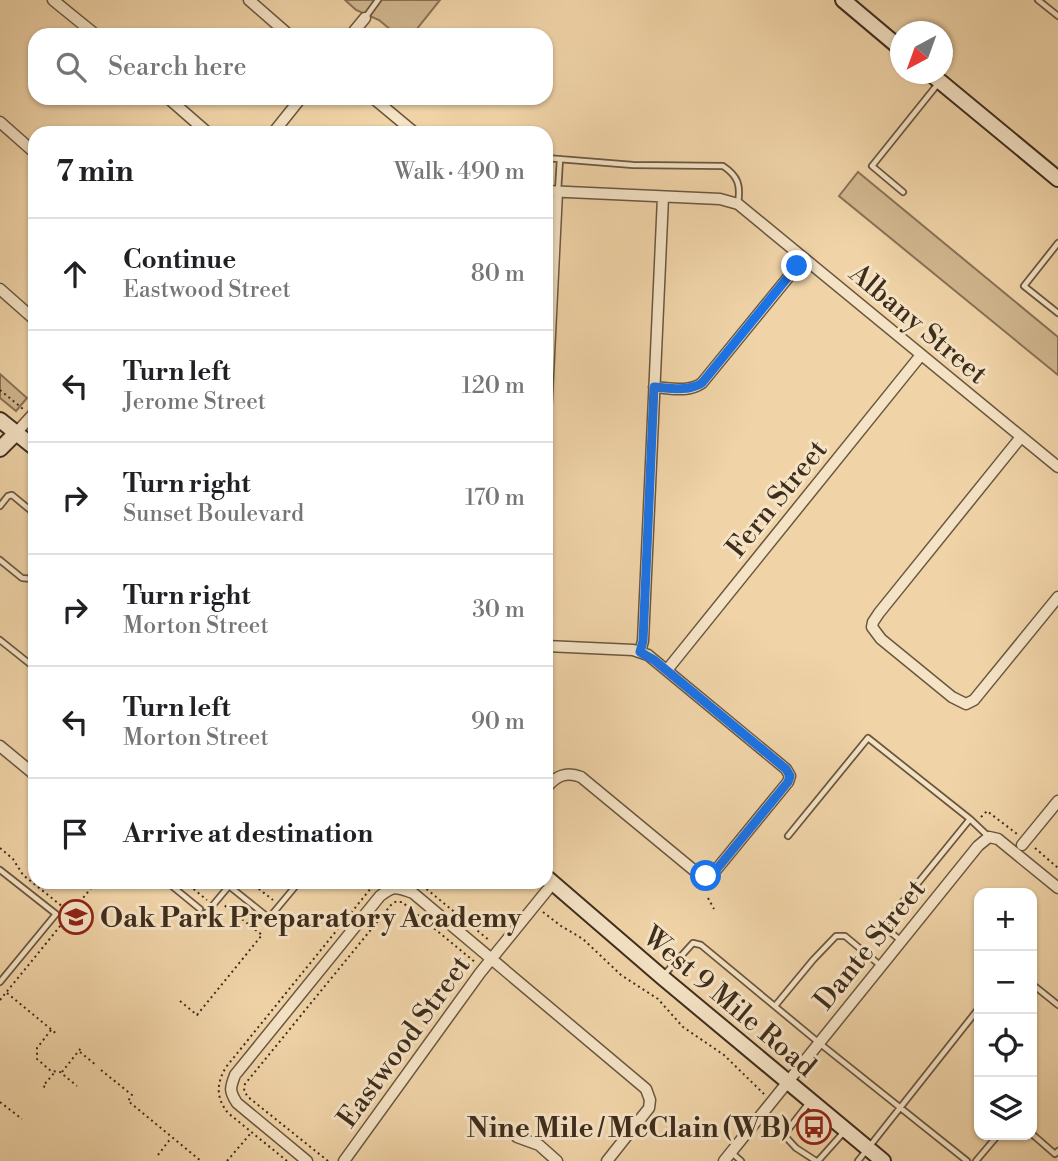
<!DOCTYPE html>
<meta charset="utf-8">
<style>
body{margin:0;font-family:"Libre Bodoni",serif;background:#f6f6f6;color:#202124}
.controls{position:absolute;right:21px;bottom:21px;display:grid;overflow:hidden;border-radius:14px;box-shadow:0 2px 5px #0004}
.controls button{width:63px;height:63px;display:grid;place-items:center;padding:0;border:0;border-bottom:2px solid #e0e0e0;background:#fff;color:#202124;font:35px sans-serif}
.compass{position:absolute;left:890px;top:21px;width:63px;height:63px;border-radius:50%;background:#fff;box-shadow:0 2px 5px #0004;rotate:221deg}
.stop{position:absolute;width:21px;height:21px;margin:-16px;border:5px solid #1a73e8;border-radius:50%;background:#fff}
.stop.end{background:#1a73e8;border-color:#fff;box-shadow:0 2px 7px #0008}
.list{margin:0;padding:0;list-style:none}
h2{display:flex;justify-content:space-between;align-items:center;height:91px;margin:0;padding:0 28px;font-size:30px}
h2 small{font-size:23px;font-weight:400;color:#757577}
.list li{display:grid;grid-template-columns:46px 1fr auto;gap:21px;align-items:center;box-sizing:border-box;height:112px;padding:0 28px;border-top:2px solid #e0e0e0}
.list b{display:block;font-size:26px;white-space:nowrap}
.list p{margin:0;font-size:23px;white-space:nowrap;color:#757577}
.list em{font-size:23px;font-style:normal;color:#757577}
.icon{flex:none;width:38px;height:38px;fill:none;stroke:currentColor;stroke-width:2;stroke-linecap:round;stroke-linejoin:round}
.map{position:relative;flex:none;width:1058px;height:1161px;overflow:hidden}
.search{position:absolute;background:#fff;box-shadow:0 2px 5px #0004;left:28px;top:28px;width:525px;height:77px;display:flex;align-items:center;gap:18px;box-sizing:border-box;padding:0 24px;border-radius:21px;color:#757577;font-size:26px}
.panel{position:absolute;background:#fff;box-shadow:0 2px 5px #0004;left:28px;top:126px;width:525px;height:763px;border-radius:21px}
.map>svg:first-child{display:block}
.green{fill:#d2b890;stroke:#887256;stroke-width:2}
.lines{fill:none;stroke-linecap:round;stroke-linejoin:round}
.lane-casing{stroke:#6a573f;stroke-width:8}
.street-casing{stroke:#6a573f;stroke-width:13}
.secondary-casing{stroke:#3e2d1c;stroke-width:18}
.path{stroke:#3e2d1c;stroke-width:2;stroke-dasharray:2 3.5;stroke-linecap:butt}
.lane{stroke:#f5e3c6;stroke-width:4.5}
.street{stroke:#f5e3c6;stroke-width:10}
.secondary{stroke:#f5e3c6;stroke-width:14}
.route{stroke:#1a73e8;stroke-width:9}
.labels{text-anchor:middle;stroke-width:6;stroke-linejoin:round;paint-order:stroke}
.street-label{font-size:28px;fill:#3e2d1c;stroke:#f5e3c6}
.poi-label{font-size:28px;font-weight:bold;fill:#3e2d1c;stroke:#f5e3c6;text-anchor:start}
</style>
<div class="map">
<svg width="1058" height="1161" viewBox="0 0 1058 1161">
<rect width="100%" height="100%" fill="#f0d4a8"/>
<filter id="stains"><feTurbulence type="fractalNoise" baseFrequency=".00286" numOctaves="4"/><feColorMatrix values="0 0 0 0 .2 0 0 0 0 .09 0 0 0 0 .02 0 0 0 .5 -.17"/></filter>
<radialGradient id="worn" r=".72"><stop offset=".6" stop-color="#630" stop-opacity="0"/><stop offset="1" stop-color="#630" stop-opacity=".3"/></radialGradient>
<path class="green" d="M 345,0 L 440,0 L 412,35 L 397,35 L 379,20 L 356,10 Z
M 858,172 L 1058,337 L 1058,375 L 839,196 Z
M 0,374 L 27,398 L 16,411 L 0,398 Z"/>
<g class="lines">
<g class="lane-casing">
<path id="lane" d="M 1038,0 L 1058,16
M 365,18 L 378,0
M 546,158 L 633,165 L 723,166 C 738,176 741,185 738,203
M 558,191 L 560,159
M 903,192 L 872,166 L 937,85
M 1058,243 L 1024,286 L 1058,313
M 0,506 L 8,496 L 12,495 L 35,514
M 0,560 L 22,578 L 32,579 L 35,575
M 0,640 L 35,668
M 788,836 L 868,738 L 970,819 L 989,837
M 0,870 L 56,914 L 0,982
M 167,882 L 200,909
M 203,917 L 229,886 L 269,918 L 299,882
M 900,940 L 883,926 L 970,819
M 663,976 L 693,943 L 701,945 L 818,1042 L 967,1161
M 1032,984 L 1058,1005
M 775,1006 L 813,960 L 836,936 L 845,936 L 881,966
M 808,1104 L 784,1135 L 796,1148 L 816,1161
M 1032,1134 L 1055,1154 L 1058,1151
M 732,1153 L 741,1161
M 818,1161 L 843,1133
M 858,1161 L 979,1008
M 976,1161 L 998,1135"/>
</g>
<g class="street-casing">
<path id="street" d="M 53,0 L 96,35
M 249,0 L 289,35
M 351,35 L 365,18
M 168,98 L 208,133
M 373,98 L 415,133
M 0,122 L 35,153
M 273,133 L 301,98
M 546,191 L 720,199 L 738,204 L 1058,467
M 0,289 L 35,320
M 654,387 C 670,388 688,393 702,383 L 804,258
M 546,416 L 557,192
M 16,433 L 35,412
M 1021,437 L 879,613 L 873,622 L 872,627 L 881,639 L 952,697 L 966,704 L 974,700 L 1058,597
M 546,646 L 633,650 L 648,655 L 786,769 L 790,776 L 788,782 L 716,870 L 706,876 L 696,872 L 581,777 C 566,771 556,776 546,788
M 640,652 L 643,641 L 663,197
M 667,670 L 921,355
M 0,746 L 35,775
M 1022,845 L 1058,801
M 517,1137 L 539,1145 L 557,1161
M 307,1161 L 237,1103 C 229,1091 230,1088 235,1075 L 380,896 C 394,885 396,887 413,893 L 646,1089 L 650,1100 L 649,1108 L 607,1161
M 344,1161 L 480,973 L 553,883
M 724,1161 L 978,846 L 989,837 L 998,839 L 1058,888"/>
</g>
<g class="secondary-casing">
<path id="secondary" d="M 843,0 L 900,48
M 931,74 L 1058,179
M 0,420 L 35,448
M 0,449 L 16,433
M 546,877 L 662,977 L 883,1161"/>
</g>
<path class="path" d="M 0,390 L 23,409
M 981,817 L 987,811 L 1017,834
M 0,848 L 13,859 L 23,875 L 73,915
M 1035,848 L 1058,868
M 185,882 L 207,900
M 250,882 L 273,900
M 418,882 L 490,941
M 708,898 L 714,909
M 543,912 L 561,926 L 583,939 L 621,975 L 658,999 L 683,1027 L 724,1055 L 764,1094
M 7,993 L 58,1035
M 0,1000 L 96,882
M 180,1001 L 197,1015 L 262,935 L 224,905
M 51,1030 L 37,1048 L 37,1059 L 51,1071 L 60,1072 L 77,1086
M 80,1052 L 96,1065
M 101,1070 L 132,1095 L 128,1101 L 201,1161
M 62,1072 L 81,1048
M 45,1087 L 43,1086 L 55,1072
M 0,1102 L 22,1119
M 158,1155 L 171,1138
M 227,1161 L 251,1133
M 287,1161 L 228,1113 C 216,1098 216,1084 226,1067 L 376,882
M 328,1161 L 248,1097 L 244,1091 L 245,1084 L 391,905 L 395,902 L 402,902 L 476,963"/>
<use href="#lane" class="lane"/>
<use href="#street" class="street"/>
<use href="#secondary" class="secondary"/>
</g>
<g class="lines">
<path class="route" d="M 706,876 L 716,870 L 788,782 L 790,776 L 786,769 L 654,660 L 640,652 L 643,641 L 654,387 C 670,388 688,392 702,383 L 797,266"/>
</g>
<defs>
<g id="school-ring" transform="scale(1.75)"><circle r="9.5" fill="#f5e3c6" stroke="#8f2418" stroke-width="1.5"/><path d="M0-5L7-2L0 1L-7-2ZM-4 1L0 2.5L4 1V4Q0 6-4 4Z" fill="#8f2418"/></g>
<g id="bus-ring" transform="scale(1.75)"><circle r="9.5" fill="#f5e3c6" stroke="#8f2418" stroke-width="1.5"/><path d="M-5-6H5V4H4V6H2V4H-2V6H-4V4H-5ZM-3.5-4V0h7V-4ZM-3.5 1.2v1.5H-2V1.2ZM2 1.2v1.5H3.5V1.2Z" fill="#8f2418"/></g>
</defs>
<g fill-rule="evenodd">
<use href="#school-ring" x="76" y="917"/>
<use href="#bus-ring" x="814" y="1127"/>
</g>
<g class="labels">
<g class="street-label">
<text transform="translate(919 323) rotate(40)" y="10">Albany Street</text>
<text transform="translate(776 498) rotate(-51)" y="10">Fern Street</text>
<text transform="translate(869 944) rotate(-51)" y="10">Dante Street</text>
<text transform="translate(730 1001) rotate(40)" y="10">West 9 Mile Road</text>
<text transform="translate(403 1041) rotate(-54)" y="10">Eastwood Street</text>
</g>
<g class="poi-label">
<text x="100" y="927">Oak Park Preparatory Academy</text>
<text x="790" y="1137" text-anchor="end">Nine Mile / McClain (WB)</text>
</g>
</g>
<rect width="100%" height="100%" filter="url(#stains)"/>
<rect width="100%" height="100%" fill="url(#worn)"/>
</svg>
<div class="controls">
<button>+</button>
<button>−</button>
<button><svg class="icon" aria-label="locate" viewBox="0 0 24 24"><circle cx="12" cy="12" r="6"/><path d="M12 2v4M12 18v4M2 12h4M18 12h4"/></svg></button>
<button><svg class="icon" aria-label="layers" viewBox="0 0 24 24"><path d="M12 4l9 5-9 5-9-5zM3 14l9 5 9-5"/></svg></button>
</div>
<svg class="compass" viewBox="-18 -18 36 36"><path d="M0-13l5 13h-10z" fill="#e53935"/><path d="M0 13l5-13h-10z" fill="#757577"/></svg>
<div class="stop" style="left:706px;top:876px"></div>
<div class="stop end" style="left:797px;top:266px"></div>
<div class="search"><svg class="icon" aria-label="search" viewBox="0 0 24 24"><circle cx="10" cy="10" r="6"/><path d="M15 15l6 6"/></svg>Search here</div>
<section class="panel">
<h2>7 min<small>Walk · 490 m</small></h2>
<ul class="list">
<li><svg class="icon" aria-label="ahead" viewBox="0 0 24 24"><path d="M12 20V5M6 11l6-6 6 6"/></svg><div><b>Continue</b><p>Eastwood Street</p></div><em>80 m</em></li>
<li><svg class="icon" aria-label="left" viewBox="0 0 24 24"><path d="M17 20v-9H6M10 6l-5 5 5 5"/></svg><div><b>Turn left</b><p>Jerome Street</p></div><em>120 m</em></li>
<li><svg class="icon" aria-label="right" viewBox="0 0 24 24"><path d="M7 20v-9h11M14 6l5 5-5 5"/></svg><div><b>Turn right</b><p>Sunset Boulevard</p></div><em>170 m</em></li>
<li><svg class="icon" aria-label="right" viewBox="0 0 24 24"><path d="M7 20v-9h11M14 6l5 5-5 5"/></svg><div><b>Turn right</b><p>Morton Street</p></div><em>30 m</em></li>
<li><svg class="icon" aria-label="left" viewBox="0 0 24 24"><path d="M17 20v-9H6M10 6l-5 5 5 5"/></svg><div><b>Turn left</b><p>Morton Street</p></div><em>90 m</em></li>
<li><svg class="icon" aria-label="arrive" viewBox="0 0 24 24"><path d="M6 21V4h12l-3 4 3 4H6"/></svg><div><b>Arrive at destination</b></div></li>
</ul>
</section>
</div>
